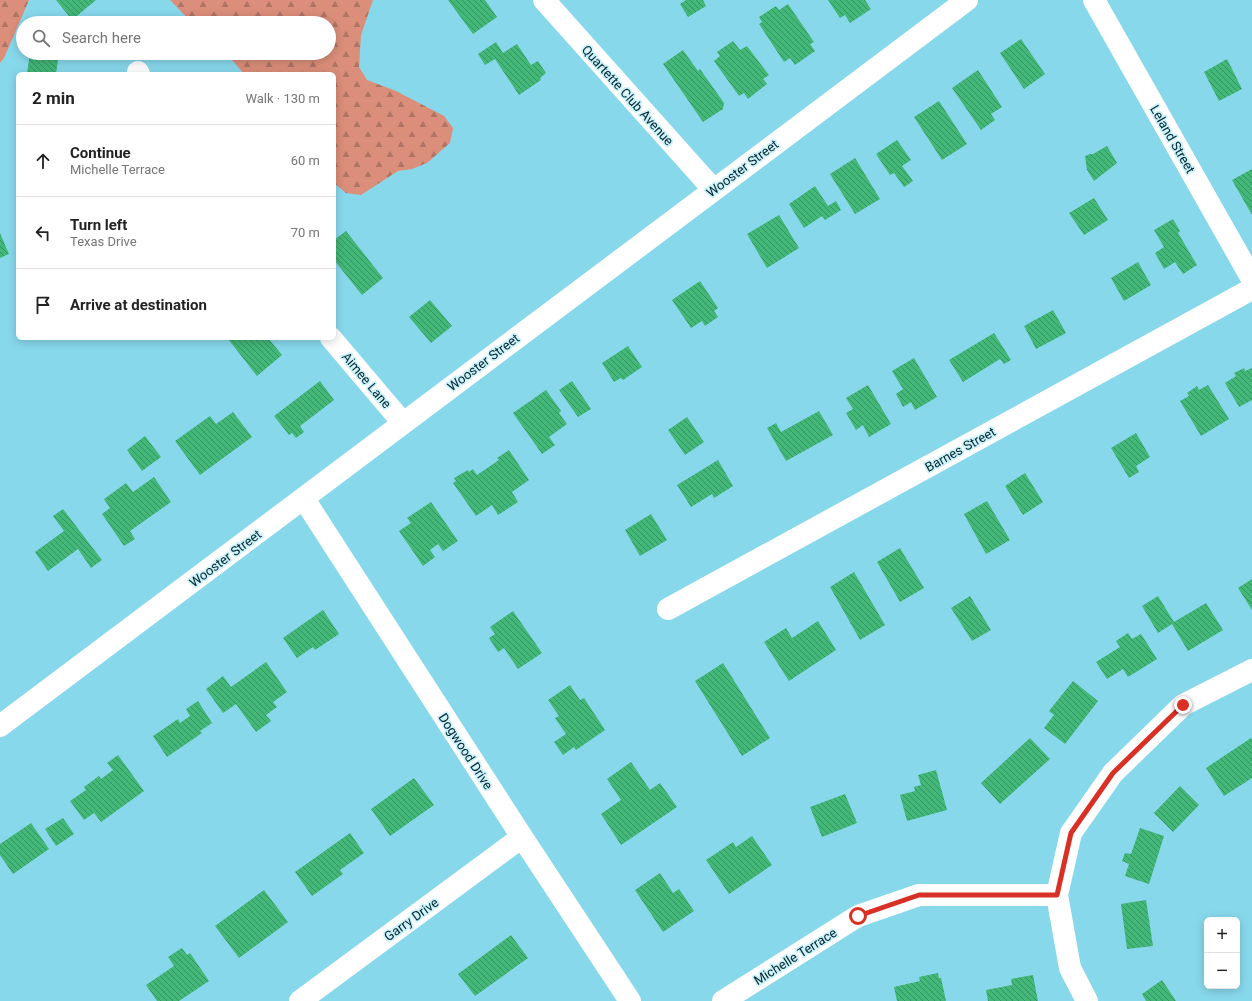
<!DOCTYPE html>
<meta charset="utf-8">
<style>
body{margin:0;font-family:Roboto,sans-serif;background:#f6f6f6;color:#222}
.controls{position:absolute;right:12px;bottom:12px;display:grid;overflow:hidden;border-radius:6px;box-shadow:0 2px 10px #0003}
.controls button{width:36px;height:36px;display:grid;place-items:center;padding:0;border:0;border-bottom:1px solid #e0e0e0;background:#fff;color:#222;font:20px sans-serif}
.stop{position:absolute;width:12px;height:12px;margin:-9px;border:3px solid #d93025;border-radius:50%;background:#fff}
.stop.end{background:#d93025;border-color:#fff;box-shadow:0 1px 4px #0008}
.list{margin:0;padding:0;list-style:none}
h2{display:flex;justify-content:space-between;align-items:center;height:52px;margin:0;padding:0 16px;font-size:17px}
h2 small{font-size:13px;font-weight:400;color:#767676}
.list li{display:grid;grid-template-columns:26px 1fr auto;gap:12px;align-items:center;box-sizing:border-box;height:72px;padding:0 16px;border-top:1px solid #e0e0e0}
.list b{display:block;font-size:15px;white-space:nowrap}
.list p{margin:0;font-size:13px;white-space:nowrap;color:#767676}
.list em{font-size:13px;font-style:normal;color:#767676}
.icon{flex:none;width:22px;height:22px;fill:none;stroke:currentColor;stroke-width:2;stroke-linecap:round;stroke-linejoin:round}
.map{position:relative;flex:none;width:1252px;height:1001px;overflow:hidden}
.search{position:absolute;background:#fff;box-shadow:0 2px 10px #0003;left:16px;top:16px;width:320px;height:44px;display:flex;align-items:center;gap:10px;box-sizing:border-box;padding:0 14px;border-radius:22px;color:#767676;font-size:15px}
.panel{position:absolute;background:#fff;box-shadow:0 2px 10px #0003;left:16px;top:72px;width:320px;height:268px;border-radius:6px}
.map>svg:first-child{display:block}
.forest{fill:url(#forest-firs)}
.building{fill:url(#building-back-hatch)}
.lines{fill:none;stroke-linecap:round;stroke-linejoin:round}
.minor{stroke:#fff;stroke-width:22}
.route{stroke:#d93025;stroke-width:5}
.labels{text-anchor:middle;stroke-width:3.5;stroke-linejoin:round;paint-order:stroke}
.street-label{font-size:13px;fill:#02252d;stroke:#ccf2fc}
</style>
<div class="map">
<svg width="1252" height="1001" viewBox="0 0 1252 1001">
<defs>
<pattern id="forest-firs" width="22" height="20" patternUnits="userSpaceOnUse"><rect width="22" height="20" fill="#db8e79"/><path d="M5 1l3.5 6h-7zM16 11l3.5 6h-7z" fill="#af7464"/></pattern>
<pattern id="building-back-hatch" width="6" height="6" patternUnits="userSpaceOnUse"><rect width="6" height="6" fill="#42b777"/><path d="M-1 5l2 2M0 0l6 6M5-1l2 2" fill="none" stroke="#359562"/></pattern>
</defs>
<rect width="100%" height="100%" fill="#88d8ec"/>
<path class="forest" d="M 0,0 L 29,0 L 4,58 L 0,63 Z
M 170,0 L 373,0 L 361,35 L 359,67 L 367,80 L 396,91 L 444,116 L 453,128 L 450,143 L 427,163 L 412,169 L 398,171 L 361,195 L 346,193 L 334,183 L 334,74 L 244,74 L 226,53 L 329,53 L 329,23 L 192,23 Z"/>
<path class="building" d="M 56,0 L 96,0 L 72,20 Z
M 448,0 L 485,0 L 497,17 L 473,34 Z
M 686,0 L 703,0 L 706,6 L 688,17 L 680,4 Z
M 828,0 L 865,0 L 871,9 L 850,23 L 845,15 L 840,18 Z
M 788,4 L 814,42 L 810,44 L 815,51 L 795,65 L 790,58 L 784,62 L 759,24 L 762,22 L 759,17 L 776,6 L 779,10 Z
M 1021,39 L 1045,74 L 1024,89 L 1000,53 Z
M 733,41 L 740,50 L 747,46 L 769,75 L 763,79 L 767,84 L 748,99 L 744,93 L 739,96 L 714,61 L 720,56 L 717,52 Z
M 496,42 L 503,53 L 517,44 L 531,65 L 538,61 L 546,73 L 540,78 L 541,80 L 519,95 L 495,59 L 485,65 L 478,54 Z
M 683,50 L 698,71 L 700,69 L 724,103 L 723,109 L 703,122 L 663,64 Z
M 30,53 L 59,53 L 56,74 L 27,74 Z
M 1227,59 L 1242,89 L 1219,101 L 1204,72 Z
M 978,70 L 1002,107 L 991,114 L 995,120 L 981,130 L 952,88 Z
M 939,101 L 967,144 L 942,160 L 914,117 Z
M 897,140 L 911,160 L 902,166 L 913,181 L 904,187 L 894,173 L 890,175 L 876,154 Z
M 1107,146 L 1117,163 L 1094,181 L 1087,170 L 1085,156 L 1090,154 L 1093,154 Z
M 855,158 L 880,199 L 855,214 L 830,174 Z
M 1252,169 L 1252,215 L 1232,180 Z
M 815,186 L 828,206 L 836,201 L 841,210 L 825,220 L 822,216 L 804,228 L 789,204 Z
M 1094,198 L 1108,220 L 1084,235 L 1069,213 Z
M 779,215 L 799,248 L 767,268 L 747,234 Z
M 1173,219 L 1180,231 L 1178,233 L 1197,265 L 1183,274 L 1175,262 L 1164,269 L 1155,253 L 1164,247 L 1154,230 Z
M 346,231 L 383,278 L 362,295 L 334,260 L 334,240 Z
M 0,233 L 9,254 L 0,258 Z
M 1138,262 L 1151,285 L 1124,301 L 1111,278 Z
M 700,281 L 718,308 L 714,311 L 718,317 L 705,326 L 702,321 L 691,328 L 672,300 Z
M 430,300 L 452,326 L 431,343 L 409,317 Z
M 1053,310 L 1066,333 L 1036,349 L 1024,326 Z
M 994,333 L 1011,360 L 1004,364 L 1000,359 L 963,382 L 949,360 Z
M 229,338 L 268,338 L 282,355 L 257,376 L 228,339 Z
M 628,346 L 642,367 L 623,380 L 621,378 L 614,382 L 602,363 Z
M 914,358 L 937,397 L 915,410 L 911,402 L 903,407 L 896,394 L 903,389 L 892,371 Z
M 1244,368 L 1245,371 L 1252,368 L 1252,400 L 1239,407 L 1225,383 L 1236,376 L 1234,373 Z
M 320,381 L 334,400 L 300,426 L 304,432 L 296,438 L 292,433 L 289,435 L 274,416 Z
M 572,381 L 591,409 L 578,417 L 559,390 Z
M 868,385 L 891,424 L 869,437 L 863,425 L 856,430 L 846,413 L 853,409 L 846,398 Z
M 1208,385 L 1229,419 L 1201,436 L 1180,401 L 1189,396 L 1187,393 L 1197,386 L 1199,390 Z
M 546,390 L 561,411 L 559,413 L 567,424 L 549,437 L 555,445 L 542,454 L 513,413 Z
M 819,411 L 833,435 L 786,461 L 767,428 L 776,423 L 781,432 Z
M 233,412 L 252,437 L 200,475 L 175,441 L 210,416 L 216,424 Z
M 687,417 L 704,442 L 685,455 L 668,430 Z
M 1136,433 L 1150,457 L 1136,466 L 1139,472 L 1129,478 L 1111,448 Z
M 145,436 L 161,457 L 142,471 L 127,450 Z
M 509,450 L 529,480 L 512,492 L 518,502 L 498,515 L 492,505 L 476,516 L 453,483 L 456,481 L 454,478 L 468,470 L 469,472 L 473,469 L 477,475 L 499,460 L 497,458 Z
M 718,460 L 733,486 L 714,498 L 712,494 L 691,507 L 677,485 Z
M 1025,473 L 1043,502 L 1023,515 L 1005,486 Z
M 154,477 L 171,502 L 130,531 L 135,539 L 124,546 L 102,514 L 110,508 L 104,499 L 126,483 L 133,492 Z
M 987,501 L 1010,540 L 986,554 L 964,514 Z
M 431,502 L 458,541 L 443,551 L 438,544 L 430,550 L 435,557 L 423,566 L 399,531 L 411,523 L 407,518 Z
M 63,509 L 102,560 L 91,568 L 78,549 L 48,571 L 35,552 L 64,531 L 53,516 Z
M 651,514 L 667,540 L 640,556 L 625,530 Z
M 900,548 L 924,588 L 900,602 L 877,562 Z
M 854,572 L 885,625 L 860,640 L 830,587 Z
M 1252,579 L 1252,610 L 1238,588 Z
M 970,596 L 991,630 L 972,641 L 951,608 Z
M 1158,596 L 1174,622 L 1206,603 L 1223,630 L 1188,651 L 1172,624 L 1158,633 L 1142,606 Z
M 323,610 L 339,634 L 315,650 L 313,647 L 297,658 L 283,638 Z
M 513,611 L 542,653 L 518,669 L 504,648 L 498,652 L 489,638 L 495,634 L 490,627 Z
M 818,621 L 836,650 L 789,681 L 764,642 L 786,628 L 792,638 Z
M 1128,633 L 1132,639 L 1141,634 L 1157,659 L 1128,677 L 1123,669 L 1107,679 L 1096,662 L 1120,647 L 1116,641 Z
M 266,662 L 287,692 L 273,702 L 277,707 L 266,715 L 271,721 L 256,732 L 236,704 L 223,713 L 206,689 L 223,676 L 231,687 Z
M 723,663 L 770,738 L 742,756 L 695,681 Z
M 1073,681 L 1098,701 L 1065,744 L 1044,728 L 1054,715 L 1049,711 Z
M 570,685 L 580,700 L 584,698 L 605,730 L 576,750 L 574,747 L 563,755 L 554,742 L 566,734 L 555,718 L 559,716 L 548,700 Z
M 198,701 L 212,723 L 200,731 L 202,733 L 167,757 L 153,736 L 178,719 L 180,723 L 190,716 L 186,709 Z
M 1030,738 L 1050,759 L 1000,804 L 981,783 Z
M 1251,738 L 1252,740 L 1252,778 L 1224,796 L 1206,768 Z
M 118,755 L 144,791 L 101,822 L 94,813 L 84,820 L 70,801 L 86,790 L 84,787 L 99,776 L 101,779 L 113,770 L 107,763 Z
M 631,762 L 650,790 L 660,783 L 677,807 L 621,845 L 601,814 L 621,800 L 607,779 Z
M 936,770 L 947,810 L 907,821 L 900,795 L 915,791 L 914,787 L 921,785 L 918,775 Z
M 414,778 L 434,805 L 390,836 L 371,809 Z
M 1180,786 L 1199,805 L 1173,832 L 1154,813 Z
M 845,794 L 857,823 L 822,837 L 810,807 Z
M 63,818 L 74,834 L 56,846 L 45,829 Z
M 31,823 L 49,849 L 13,874 L 0,855 L 0,844 Z
M 1140,828 L 1164,836 L 1149,884 L 1125,876 L 1129,864 L 1122,861 L 1125,853 L 1131,854 Z
M 350,833 L 364,853 L 340,870 L 343,874 L 312,896 L 295,872 Z
M 752,836 L 772,865 L 729,894 L 706,860 L 733,842 L 736,847 Z
M 660,873 L 673,893 L 679,889 L 694,911 L 663,932 L 635,890 Z
M 264,890 L 288,922 L 239,958 L 215,926 Z
M 1146,900 L 1153,946 L 1127,949 L 1121,904 Z
M 511,935 L 528,958 L 475,996 L 458,974 Z
M 182,948 L 187,955 L 190,953 L 209,981 L 179,1001 L 157,1001 L 146,985 L 174,966 L 168,957 Z
M 938,973 L 939,978 L 941,978 L 946,1001 L 897,1001 L 894,987 L 920,981 L 919,977 Z
M 1033,975 L 1038,1001 L 988,1001 L 986,990 L 1012,985 L 1011,979 Z
M 1162,980 L 1176,1001 L 1146,1001 L 1142,994 Z"/>
<g class="lines">
<path class="minor" d="M 544,0 L 713,189
M 1094,0 L 1252,279
M 138,72 L 139,74
M 331,338 L 403,423
M 304,499 L 522,837 L 630,1001
M 668,609 L 1252,289
M 0,726 C 323,485 644,241 967,0
M 300,1001 L 522,837
M 723,1001 L 858,916 L 919,895 L 1057,895
M 1087,1001 L 1070,968 L 1057,895 L 1071,833 L 1113,773 L 1183,705 L 1252,670"/>
</g>
<g class="lines">
<path class="route" d="M 858,916 L 919,895 L 1057,895 L 1071,833 L 1113,773 L 1183,705"/>
</g>
<g class="labels">
<g class="street-label">
<text transform="translate(628 95) rotate(48)" y="5">Quartette Club Avenue</text>
<text transform="translate(1173 139) rotate(60)" y="5">Leland Street</text>
<text transform="translate(742 168) rotate(-37)" y="5">Wooster Street</text>
<text transform="translate(483 362) rotate(-37)" y="5">Wooster Street</text>
<text transform="translate(367 380) rotate(50)" y="5">Aimee Lane</text>
<text transform="translate(960 449) rotate(-29)" y="5">Barnes Street</text>
<text transform="translate(225 558) rotate(-37)" y="5">Wooster Street</text>
<text transform="translate(466 751) rotate(57)" y="5">Dogwood Drive</text>
<text transform="translate(411 919) rotate(-36)" y="5">Garry Drive</text>
<text transform="translate(795 956) rotate(-32)" y="5">Michelle Terrace</text>
</g>
</g>
</svg>
<div class="controls">
<button>+</button>
<button>−</button>
</div>
<div class="stop" style="left:858px;top:916px"></div>
<div class="stop end" style="left:1183px;top:705px"></div>
<div class="search"><svg class="icon" aria-label="search" viewBox="0 0 24 24"><circle cx="10" cy="10" r="6"/><path d="M15 15l6 6"/></svg>Search here</div>
<section class="panel">
<h2>2 min<small>Walk · 130 m</small></h2>
<ul class="list">
<li><svg class="icon" aria-label="ahead" viewBox="0 0 24 24"><path d="M12 20V5M6 11l6-6 6 6"/></svg><div><b>Continue</b><p>Michelle Terrace</p></div><em>60 m</em></li>
<li><svg class="icon" aria-label="left" viewBox="0 0 24 24"><path d="M17 20v-9H6M10 6l-5 5 5 5"/></svg><div><b>Turn left</b><p>Texas Drive</p></div><em>70 m</em></li>
<li><svg class="icon" aria-label="arrive" viewBox="0 0 24 24"><path d="M6 21V4h12l-3 4 3 4H6"/></svg><div><b>Arrive at destination</b></div></li>
</ul>
</section>
</div>
